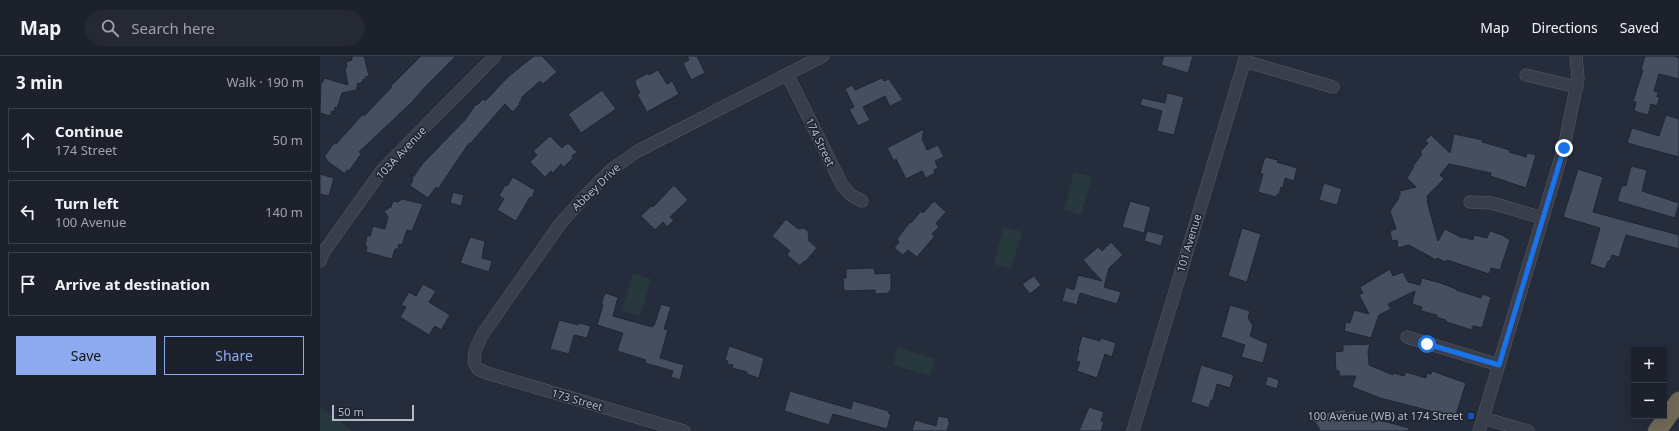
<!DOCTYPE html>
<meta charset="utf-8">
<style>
body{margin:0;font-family:"Noto Sans",sans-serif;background:#252934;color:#f1f3f6}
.controls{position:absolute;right:12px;bottom:12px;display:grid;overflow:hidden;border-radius:0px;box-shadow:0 4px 16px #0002}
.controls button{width:36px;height:36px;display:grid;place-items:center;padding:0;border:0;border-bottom:1px solid #3a3e48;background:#1c212c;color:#f1f3f6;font:20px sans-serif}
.scale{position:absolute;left:12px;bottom:10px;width:82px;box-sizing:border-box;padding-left:4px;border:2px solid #b4b9c7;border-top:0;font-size:11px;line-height:14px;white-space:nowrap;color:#b4b9c7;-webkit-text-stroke:3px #1e2330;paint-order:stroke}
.stop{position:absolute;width:12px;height:12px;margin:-9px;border:3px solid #1a73e8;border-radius:50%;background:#fff}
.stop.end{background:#1a73e8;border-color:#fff;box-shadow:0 1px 4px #0008}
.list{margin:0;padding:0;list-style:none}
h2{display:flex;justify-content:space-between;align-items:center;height:52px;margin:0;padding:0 16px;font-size:17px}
h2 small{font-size:13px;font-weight:400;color:#a0a3a9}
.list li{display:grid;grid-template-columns:26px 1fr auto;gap:12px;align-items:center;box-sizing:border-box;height:64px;margin:0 8px 8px;padding:0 8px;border:1px solid #3a3e48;border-radius:0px}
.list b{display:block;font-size:15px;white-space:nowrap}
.list p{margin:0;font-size:13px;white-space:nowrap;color:#a0a3a9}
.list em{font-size:13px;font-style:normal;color:#a0a3a9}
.actions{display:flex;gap:8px;padding:12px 16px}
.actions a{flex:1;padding:9px 0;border:1px solid #8fabf0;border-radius:0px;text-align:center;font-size:14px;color:#8fabf0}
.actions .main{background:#8fabf0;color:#111}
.icon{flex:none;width:22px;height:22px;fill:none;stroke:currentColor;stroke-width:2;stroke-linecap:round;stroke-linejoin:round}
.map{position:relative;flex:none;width:1359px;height:375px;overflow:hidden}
header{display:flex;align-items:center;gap:24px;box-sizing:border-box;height:56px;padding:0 20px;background:#1c212c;border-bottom:1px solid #3a3e48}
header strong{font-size:19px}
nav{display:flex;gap:22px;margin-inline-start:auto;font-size:14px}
.search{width:280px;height:36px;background:#252934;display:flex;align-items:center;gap:10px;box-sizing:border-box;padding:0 14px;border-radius:22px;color:#a0a3a9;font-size:15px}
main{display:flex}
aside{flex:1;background:#1c212c}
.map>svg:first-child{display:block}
.green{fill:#28393d}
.building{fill:#464f60;stroke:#202532}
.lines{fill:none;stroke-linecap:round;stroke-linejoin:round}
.minor-casing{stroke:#575c69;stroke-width:13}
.highway-casing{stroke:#444956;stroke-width:19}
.minor{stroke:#393e4b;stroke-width:12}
.highway{stroke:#716956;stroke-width:18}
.route{stroke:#1a73e8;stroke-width:5}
.transit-dot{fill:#1a4fb4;stroke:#1e2330;stroke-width:1.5}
.labels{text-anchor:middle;stroke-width:3;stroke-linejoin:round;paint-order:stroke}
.street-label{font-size:11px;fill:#b4b9c7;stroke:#1e2330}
.poi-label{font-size:11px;fill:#b4b9c7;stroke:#1e2330;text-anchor:end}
</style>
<header>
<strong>Map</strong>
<div class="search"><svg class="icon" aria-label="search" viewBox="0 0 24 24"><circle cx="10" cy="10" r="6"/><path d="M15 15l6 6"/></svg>Search here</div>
<nav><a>Map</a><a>Directions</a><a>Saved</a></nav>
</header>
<main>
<aside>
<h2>3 min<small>Walk · 190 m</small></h2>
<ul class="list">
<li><svg class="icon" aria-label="ahead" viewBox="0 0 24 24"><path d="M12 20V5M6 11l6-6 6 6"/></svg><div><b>Continue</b><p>174 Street</p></div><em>50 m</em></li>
<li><svg class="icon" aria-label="left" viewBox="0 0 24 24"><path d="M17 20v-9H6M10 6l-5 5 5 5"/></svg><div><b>Turn left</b><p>100 Avenue</p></div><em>140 m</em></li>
<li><svg class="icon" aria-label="arrive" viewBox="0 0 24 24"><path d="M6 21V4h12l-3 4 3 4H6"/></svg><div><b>Arrive at destination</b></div></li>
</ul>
<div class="actions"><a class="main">Save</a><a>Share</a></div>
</aside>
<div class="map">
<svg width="1359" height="375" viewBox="0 0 1359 375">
<rect width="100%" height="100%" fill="#252c3b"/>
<path class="green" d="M 754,116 L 772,121 L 761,159 L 744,154 Z
M 684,171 L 702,176 L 691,213 L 674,208 Z
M 313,217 L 331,223 L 320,260 L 302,255 Z
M 578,291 L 615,303 L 610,320 L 573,309 Z
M 0,351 L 32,375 L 0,375 Z"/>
<path class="building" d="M 32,0 L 44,0 L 49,20 L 45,21 L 46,23 L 42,24 L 43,26 L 37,28 L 38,31 L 36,32 L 40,33 L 22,37 L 17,52 L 15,51 L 14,56 L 12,55 L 10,60 L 0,57 L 1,26 L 3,26 L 4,22 L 28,29 L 25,13 L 27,10 L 26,6 L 32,4 Z
M 101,0 L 136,0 L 106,30 L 91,47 L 39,96 L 41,98 L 29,115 L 27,114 L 25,118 L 6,104 L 7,103 L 4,101 L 14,87 L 16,88 L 43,58 L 44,60 L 72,31 L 71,30 Z
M 214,0 L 222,0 L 237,16 L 223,28 L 220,25 L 201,42 L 202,43 L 199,47 L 200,48 L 193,56 L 185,48 L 150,88 L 149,87 L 118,133 L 116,131 L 108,142 L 90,130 L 93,124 L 92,123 L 103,107 L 145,64 L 156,48 L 157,49 L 163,43 L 165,45 L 189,20 Z
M 367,0 L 377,0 L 385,17 L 371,24 L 363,7 L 369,4 Z
M 844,0 L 873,0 L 868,17 L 841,9 Z
M 1325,0 L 1354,0 L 1359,2 L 1359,23 L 1339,18 L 1334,35 L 1338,36 L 1337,41 L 1340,41 L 1337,50 L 1331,48 L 1328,59 L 1314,55 L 1316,46 L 1313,45 L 1323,14 L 1321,13 Z
M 338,14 L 347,28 L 352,25 L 359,38 L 327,56 L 317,38 L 320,37 L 315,27 L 316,27 L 315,24 L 328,17 L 329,19 Z
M 562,22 L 564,25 L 569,23 L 583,44 L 570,50 L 565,40 L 543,51 L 550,64 L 538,70 L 529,53 L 534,51 L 525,33 L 532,29 L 535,34 Z
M 282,34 L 296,53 L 261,77 L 248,58 Z
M 847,37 L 864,41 L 854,79 L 837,75 L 842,55 L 820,49 L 822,42 L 845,47 Z
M 1346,59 L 1359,63 L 1359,101 L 1307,87 L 1312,72 L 1339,80 Z
M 604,73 L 602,83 L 607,94 L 618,89 L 624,101 L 615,105 L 618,112 L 614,114 L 615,117 L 606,122 L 602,115 L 586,123 L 576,103 L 574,105 L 567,92 Z
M 1134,78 L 1163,84 L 1162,86 L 1190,94 L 1189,96 L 1206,101 L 1207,97 L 1216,99 L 1206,132 L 1170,120 L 1171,117 L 1129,108 L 1120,119 L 1124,123 L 1107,140 L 1108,145 L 1107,145 L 1118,185 L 1125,173 L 1142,182 L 1143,181 L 1153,184 L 1154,179 L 1167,182 L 1170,175 L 1182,179 L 1190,184 L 1180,214 L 1171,212 L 1169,218 L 1127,204 L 1126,206 L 1117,202 L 1116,204 L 1089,189 L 1078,192 L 1077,184 L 1072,185 L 1070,175 L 1076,173 L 1070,155 L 1079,142 L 1078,139 L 1080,139 L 1080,135 L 1096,131 L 1087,122 L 1093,112 L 1093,110 L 1102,98 L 1100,96 L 1108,87 L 1105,85 L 1111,79 L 1130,97 Z
M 230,80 L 242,92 L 246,88 L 249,88 L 257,96 L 252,100 L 253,102 L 244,111 L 241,108 L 233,117 L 231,115 L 225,121 L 210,106 L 217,99 L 213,95 Z
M 945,101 L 958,104 L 957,106 L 977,112 L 974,125 L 965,122 L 963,132 L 961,131 L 959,139 L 957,138 L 956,141 L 938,136 L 943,118 L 940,117 Z
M 1311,110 L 1327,114 L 1322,135 L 1359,147 L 1355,162 L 1297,145 L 1302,129 L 1306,130 Z
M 1258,113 L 1283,121 L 1273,156 L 1359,179 L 1359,193 L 1306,179 L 1299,201 L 1292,199 L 1290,205 L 1288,205 L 1285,213 L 1270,208 L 1280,172 L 1243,161 Z
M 0,118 L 14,122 L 9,140 L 0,138 Z
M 193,121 L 215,134 L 212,142 L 210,141 L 196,165 L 177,154 L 184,143 L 179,140 L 185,129 L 187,130 Z
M 1004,127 L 1022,133 L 1017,149 L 999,144 Z
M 354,129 L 368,144 L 350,161 L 354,164 L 347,171 L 343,166 L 335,174 L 321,160 L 331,150 L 333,151 Z
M 133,136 L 144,139 L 141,150 L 130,147 Z
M 82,143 L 103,148 L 92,175 L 87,174 L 82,189 L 79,188 L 78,193 L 75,193 L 72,203 L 46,196 L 47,191 L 45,190 L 47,180 L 50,180 L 53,170 L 65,173 L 68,161 L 64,155 L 71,151 L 73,145 L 78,146 Z
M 614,145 L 626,156 L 616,167 L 619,171 L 612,178 L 615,180 L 597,201 L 588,194 L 583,199 L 574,192 L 579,186 L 577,183 L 590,166 L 591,167 L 601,155 L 603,157 Z
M 810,145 L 831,151 L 824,177 L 802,171 Z
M 466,163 L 478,173 L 484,172 L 488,175 L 489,185 L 497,192 L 485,206 L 484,205 L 480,210 L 467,199 L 470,195 L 452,180 Z
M 922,172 L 941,178 L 927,226 L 908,220 Z
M 827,175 L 844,179 L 841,190 L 824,185 Z
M 150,181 L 165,185 L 162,202 L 172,205 L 169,216 L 140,207 Z
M 791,186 L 803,199 L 789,212 L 784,231 L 801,236 L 797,248 L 760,237 L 757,249 L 742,245 L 746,231 L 754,234 L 758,219 L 782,225 L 763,204 L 778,191 L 782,195 Z
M 554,212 L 555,218 L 571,217 L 571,235 L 569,235 L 569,237 L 555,238 L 555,234 L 524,235 L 523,222 L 526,222 L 526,213 Z
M 1070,213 L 1073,220 L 1083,216 L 1088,226 L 1100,229 L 1102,222 L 1121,227 L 1136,233 L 1136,234 L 1161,242 L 1162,238 L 1171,241 L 1162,272 L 1153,270 L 1152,274 L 1126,266 L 1126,264 L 1116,261 L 1117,259 L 1101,255 L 1102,251 L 1092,248 L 1095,235 L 1068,248 L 1071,253 L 1059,259 L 1051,282 L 1024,275 L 1026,266 L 1030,267 L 1034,254 L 1049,258 L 1039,239 L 1043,237 L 1040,231 Z
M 714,220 L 721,229 L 710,238 L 702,228 Z
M 103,228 L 116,235 L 109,246 L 130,259 L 121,274 L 115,270 L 109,279 L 80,261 L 86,251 L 81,249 L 89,236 L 96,240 Z
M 285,237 L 298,241 L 293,260 L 332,271 L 333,269 L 334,270 L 341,248 L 351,251 L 344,273 L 348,274 L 340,302 L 364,309 L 360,324 L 351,321 L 353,315 L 325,307 L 326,304 L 297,295 L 303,277 L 277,269 L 283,249 L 281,249 Z
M 910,249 L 930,255 L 928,262 L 933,270 L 930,280 L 948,288 L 943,307 L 921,301 L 925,289 L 901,281 Z
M 239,264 L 258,269 L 259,267 L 271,270 L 267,282 L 254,279 L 249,298 L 230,293 Z
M 762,280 L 780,285 L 781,282 L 796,287 L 792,301 L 785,298 L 777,322 L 757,315 L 760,306 L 756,305 L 759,294 L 758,294 Z
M 1050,288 L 1048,295 L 1049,309 L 1073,319 L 1073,317 L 1084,320 L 1086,316 L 1106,322 L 1107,317 L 1111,318 L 1112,315 L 1146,327 L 1136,359 L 1130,357 L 1130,360 L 1060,342 L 1032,331 L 1036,320 L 1019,320 L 1019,315 L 1016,315 L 1015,296 L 1023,295 L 1023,289 Z
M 409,290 L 444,302 L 439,322 L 426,318 L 427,316 L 412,312 L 413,309 L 407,308 L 408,305 L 405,304 Z
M 881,309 L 914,319 L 910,332 L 897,328 L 893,344 L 891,344 L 889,352 L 871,346 Z
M 948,320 L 959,324 L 957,333 L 945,329 Z
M 470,335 L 531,353 L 533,345 L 569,355 L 568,357 L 571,358 L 567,373 L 513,358 L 509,369 L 464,355 Z
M 769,351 L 784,356 L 781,365 L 784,366 L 781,375 L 759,375 Z
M 1025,353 L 1026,356 L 1035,354 L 1036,358 L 1040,357 L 1041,359 L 1089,372 L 1088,375 L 999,375 L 999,372 L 995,366 L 991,365 L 995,354 L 1005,357 Z
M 618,360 L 629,362 L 628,365 L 630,365 L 627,375 L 592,375 L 595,364 L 616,370 Z"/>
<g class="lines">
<g class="minor-casing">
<path id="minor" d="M 924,5 L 1013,31
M 467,18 L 522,129 L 531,139 L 542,145
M 1206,19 L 1257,31
M 1150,146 L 1172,147 L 1223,162
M 0,205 L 3,197 L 63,113 L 175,0
M 1087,281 L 1179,309
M 1163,362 L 1208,375
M 364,375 L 167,317 L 158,313 L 154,306 L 155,295 L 162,279 L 240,168 L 267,138 L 292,113 L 318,95 L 347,80 L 503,0
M 813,375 L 926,0
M 1159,375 L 1244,91 L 1258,22 L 1256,0"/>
</g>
<g class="highway-casing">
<path id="highway" d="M 1337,375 L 1359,345"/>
</g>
<use href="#minor" class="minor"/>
<use href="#highway" class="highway"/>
</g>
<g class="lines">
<path class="route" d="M 1107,288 L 1179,309 L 1244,92"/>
</g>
<rect class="transit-dot" x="1147" y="356" width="8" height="8" rx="2"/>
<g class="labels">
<g class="street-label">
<text transform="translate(500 86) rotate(64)" y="4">174 Street</text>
<text transform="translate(81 97) rotate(-47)" y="4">103A Avenue</text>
<text transform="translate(276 131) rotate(-44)" y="4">Abbey Drive</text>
<text transform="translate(869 187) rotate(-73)" y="4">101 Avenue</text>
<text transform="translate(257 344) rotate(16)" y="4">173 Street</text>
</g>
<g class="poi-label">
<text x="1143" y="364">100 Avenue (WB) at 174 Street</text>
</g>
</g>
</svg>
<div class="controls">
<button>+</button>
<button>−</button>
</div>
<div class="scale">50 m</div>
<div class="stop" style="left:1107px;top:288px"></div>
<div class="stop end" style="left:1244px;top:92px"></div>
</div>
</main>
